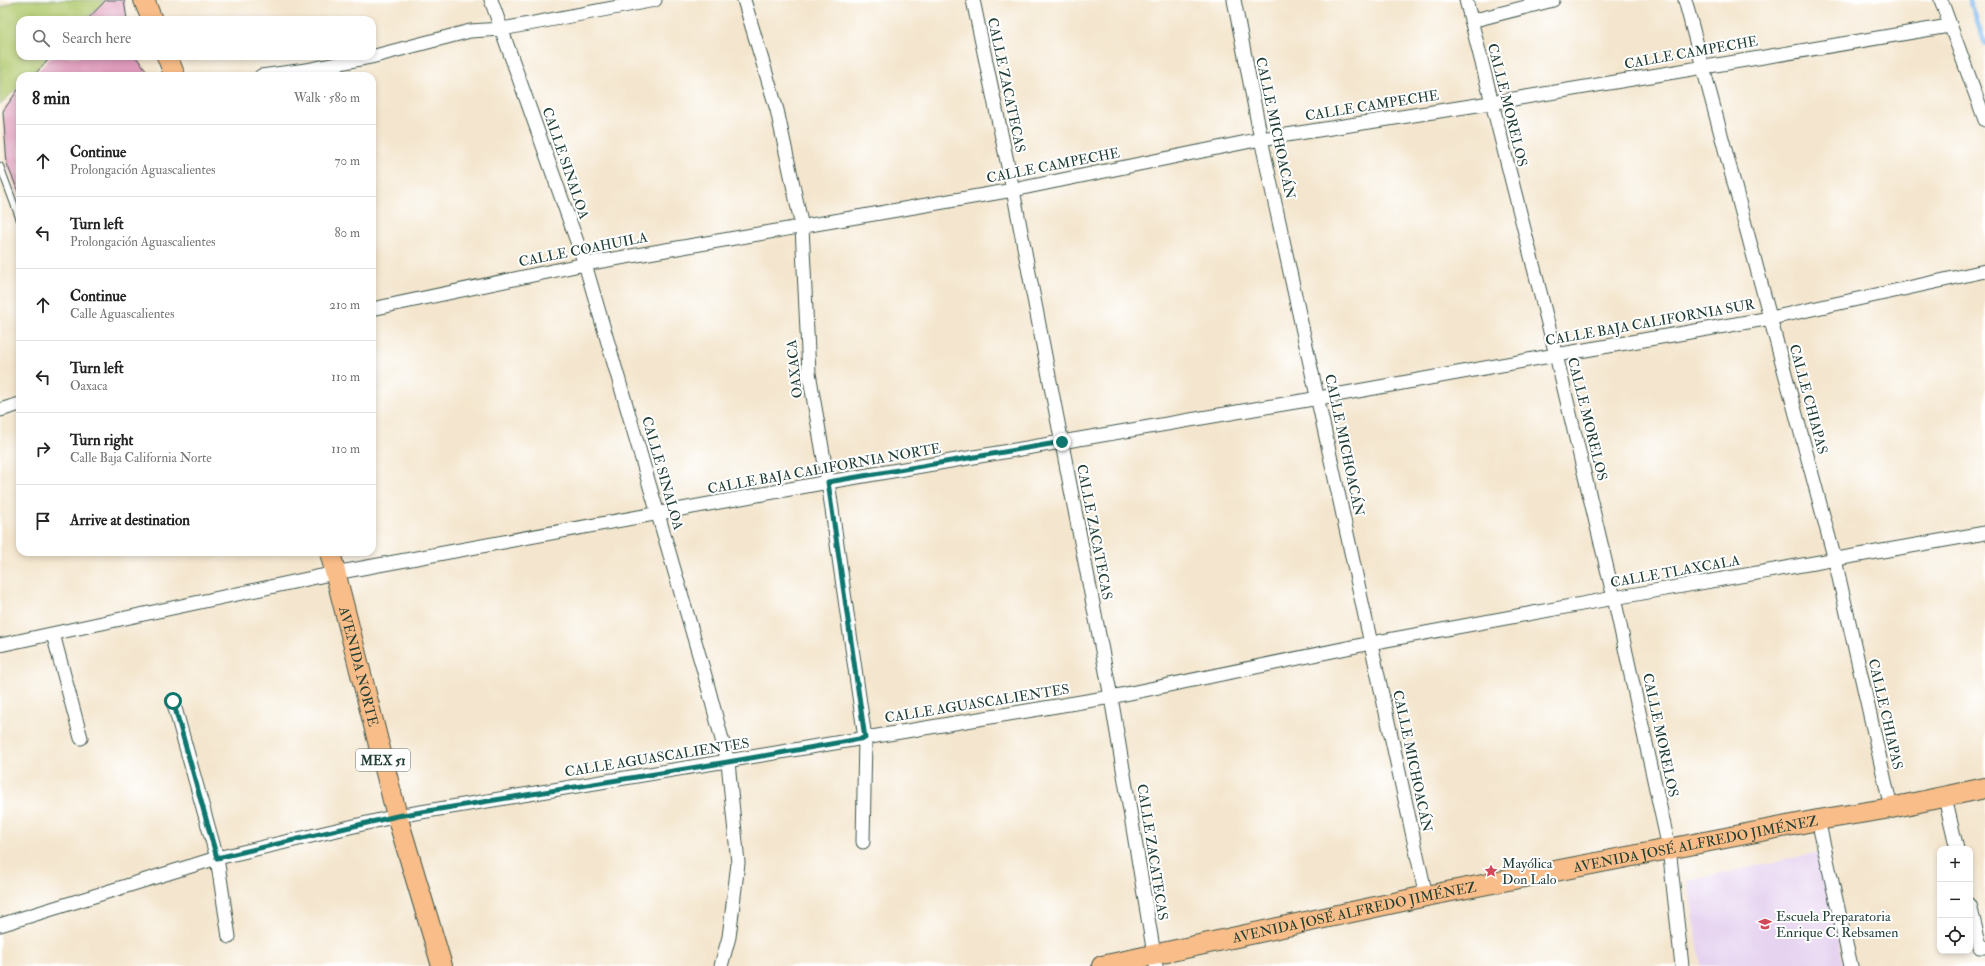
<!DOCTYPE html>
<meta charset="utf-8">
<style>
body{margin:0;font-family:"IM FELL Double Pica",serif;background:#f2f2f2;color:#222}
.controls{position:absolute;right:12px;bottom:12px;display:grid;overflow:hidden;border-radius:8px;box-shadow:0 2px 6px #0003}
.controls button{width:36px;height:36px;display:grid;place-items:center;padding:0;border:0;border-bottom:1px solid #e0e0e0;background:#fff;color:#222;font:20px sans-serif}
.stop{position:absolute;width:12px;height:12px;margin:-9px;border:3px solid #0f766e;border-radius:50%;background:#fff}
.stop.end{background:#0f766e;border-color:#fff;box-shadow:0 1px 4px #0008}
.list{margin:0;padding:0;list-style:none}
h2{display:flex;justify-content:space-between;align-items:center;height:52px;margin:0;padding:0 16px;font-size:17px}
h2 small{font-size:13px;font-weight:400;color:#767676}
.list li{display:grid;grid-template-columns:26px 1fr auto;gap:12px;align-items:center;box-sizing:border-box;height:72px;padding:0 16px;border-top:1px solid #e0e0e0}
.list b{display:block;font-size:15px;white-space:nowrap}
.list p{margin:0;font-size:13px;white-space:nowrap;color:#767676}
.list em{font-size:13px;font-style:normal;color:#767676}
.icon{flex:none;width:22px;height:22px;fill:none;stroke:currentColor;stroke-width:2;stroke-linecap:round;stroke-linejoin:round}
.map{position:relative;flex:none;width:1985px;height:966px;overflow:hidden}
.search{position:absolute;background:#fff;box-shadow:0 2px 6px #0003;left:16px;top:16px;width:360px;height:44px;display:flex;align-items:center;gap:10px;box-sizing:border-box;padding:0 14px;border-radius:12px;color:#767676;font-size:15px}
.panel{position:absolute;background:#fff;box-shadow:0 2px 6px #0003;left:16px;top:72px;width:360px;height:484px;border-radius:12px}
.map>svg:first-child{display:block}
.built{fill:#e6d3f0}
.green{fill:#b2ca70;stroke:#688452}
.lines{fill:none;stroke-linecap:round;stroke-linejoin:round}
.stream{stroke:#7bb7ed;stroke-width:4.5}
.building{fill:#e09cbc}
.lane-casing{stroke:#3f564b;stroke-width:8}
.street-casing{stroke:#3f564b;stroke-width:15}
.primary-casing{stroke:#3f564b;stroke-width:22}
.lane{stroke:#fff;stroke-width:6}
.street{stroke:#fff;stroke-width:13}
.primary{stroke:#f8bd88;stroke-width:20}
.route{stroke:#0f766e;stroke-width:5}
.labels{text-anchor:middle;stroke-width:4;stroke-linejoin:round;paint-order:stroke}
.shield{fill:#fff;stroke:#627771;stroke-width:1}
.shield-label{font-size:13px;font-weight:bold;fill:#1f3d34}
.street-label{font-size:14px;fill:#1f3d34;stroke:#fff}
.poi-label{font-size:14px;fill:#1f3d34;stroke:#fff;text-anchor:start}
</style>
<div class="map">
<svg width="1985" height="966" viewBox="0 0 1985 966">
<rect width="100%" height="100%" fill="#fff"/>
<filter id="ink" filterUnits="userSpaceOnUse"><feTurbulence type="fractalNoise" baseFrequency=".025" numOctaves="2"/><feDisplacementMap in="SourceGraphic" scale="8" xChannelSelector="R" yChannelSelector="G"/><feConvolveMatrix kernelMatrix="1 2 1 2 8 2 1 2 1" color-interpolation-filters="sRGB"/></filter>
<filter id="wash" filterUnits="userSpaceOnUse"><feTurbulence type="fractalNoise" baseFrequency=".012" numOctaves="4" result="noise"/><feDisplacementMap in="SourceGraphic" scale="16" xChannelSelector="R" yChannelSelector="G"/><feGaussianBlur stdDeviation="0.9" result="paint"/><feColorMatrix in="noise" values="0 0 0 0 0 0 0 0 0 0 0 0 0 0 0 0 0 1.4 0 .05"/><feComposite in="paint" operator="in"/></filter>
<g filter="url(#wash)">
<rect width="100%" height="100%" fill="#f4e6ce"/>
<path class="built" d="M 1820,852 L 1844,966 L 1701,966 L 1688,881 Z"/>
<path class="green" d="M 17,0 L 105,0 L 85,20 L 20,20 L 20,56 L 49,56 L 29,76 L 20,76 L 20,85 L 0,105 L 0,8 Z"/>
<g class="lines">
<path class="stream" d="M 1970,0 L 1985,44"/>
</g>
<g id="blocks">
<path class="building" d="M 106,0 L 124,0 L 127,20 L 87,20 Z
M 52,56 L 135,56 L 151,76 L 33,76 Z
M 20,87 L 20,196 L 7,164 L 3,111 Z"/>
</g>
</g>
<g filter="url(#ink)">
<use href="#blocks" fill-opacity="0" stroke="#3f564b" stroke-width="1"/>
<g class="lines">
<g class="lane-casing">
<path id="lane" d="M 0,166 L 20,220"/>
</g>
<g class="street-casing">
<path id="street" d="M 491,0 L 585,264 L 704,672 L 728,762 L 738,863 L 729,937 L 721,966
M 744,0 L 777,110 L 802,227 L 809,373 L 828,482 L 865,738 L 863,842
M 973,0 L 1013,190 L 1111,697 L 1156,966
M 1234,0 L 1261,139 L 1426,896
M 1466,0 L 1556,355 L 1614,598 L 1669,848 L 1682,966
M 1685,0 L 1835,560 L 1891,808
M 1941,0 L 1985,120
M 1471,21 L 1553,0
M 261,76 L 306,70 L 371,57 L 470,31 L 502,29 L 655,0
M 372,309 L 585,264 L 1013,190 L 1261,139 L 1490,103 L 1949,26
M 0,410 L 20,404
M 53,634 L 81,738
M 0,645 L 335,573 L 828,482 L 1319,398 L 1556,355 L 1771,318 L 1985,271
M 173,701 L 217,858 L 229,937
M 1945,798 L 1957,849
M 1818,820 L 1851,966
M 1970,905 L 1980,947 L 1985,947
M 0,925 L 217,858 L 397,816 L 1111,697 L 1371,643 L 1614,598 L 1985,533"/>
</g>
<g class="primary-casing">
<g id="primary">
<path d="M 144,0 L 152,20"/>
<path d="M 167,56 L 175,76"/>
<path id="s1" d="M 330,552 L 397,816 L 442,966"/>
<path id="s2" d="M 1102,966 L 1426,896 L 1818,820 L 1891,808 L 1985,788"/>
</g>
</g>
<use href="#lane" class="lane"/>
<use href="#street" class="street"/>
<use href="#primary" class="primary"/>
</g>
</g>
<g class="lines" filter="url(#ink)">
<path class="route" d="M 173,701 L 217,858 L 397,816 L 728,762 L 865,738 L 828,482 L 1062,442"/>
</g>
<defs>
<g id="sight-bare" transform="scale(1.08)"><path d="M0-6L1.8-2.2L6-1.7L2.9 1.2L3.7 5.4L0 3.3L-3.7 5.4L-2.9 1.2L-6-1.7L-1.8-2.2Z" fill="#d1495b" stroke="#fff" stroke-width="2.5" paint-order="stroke"/></g>
<g id="school-bare" transform="scale(1.08)"><path d="M0-5L7-2L0 1L-7-2ZM-4 1L0 2.5L4 1V4Q0 6-4 4Z" fill="#d1495b" stroke="#fff" stroke-width="2.5" paint-order="stroke"/></g>
</defs>
<g fill-rule="evenodd">
<use href="#sight-bare" x="1491" y="871"/>
<use href="#school-bare" x="1765" y="924"/>
</g>
<g class="labels">
<rect class="shield" x="356" y="749" width="54" height="22" rx="3"/>
<g class="shield-label">
<text x="383" y="765">MEX 51</text>
</g>
<g class="street-label">
<text transform="translate(1691 52) rotate(-10)" y="5">CALLE CAMPECHE</text>
<text transform="translate(1007 85) rotate(78)" y="5">CALLE ZACATECAS</text>
<text transform="translate(1372 105) rotate(-9)" y="5">CALLE CAMPECHE</text>
<text transform="translate(1508 105) rotate(76)" y="5">CALLE MORELOS</text>
<text transform="translate(1276 128) rotate(78)" y="5">CALLE MICHOACÁN</text>
<text transform="translate(566 163) rotate(71)" y="5">CALLE SINALOA</text>
<text transform="translate(1053 165) rotate(-11)" y="5">CALLE CAMPECHE</text>
<text transform="translate(583 249) rotate(-11)" y="5">CALLE COAHUILA</text>
<text transform="translate(1650 322) rotate(-10)" y="5">CALLE BAJA CALIFORNIA SUR</text>
<text transform="translate(794 369) rotate(-96)" y="5">OAXACA</text>
<text transform="translate(1809 399) rotate(75)" y="5">CALLE CHIAPAS</text>
<text transform="translate(1588 419) rotate(76)" y="5">CALLE MORELOS</text>
<text transform="translate(1345 445) rotate(78)" y="5">CALLE MICHOACÁN</text>
<text transform="translate(824 468) rotate(-10)" y="5">CALLE BAJA CALIFORNIA NORTE</text>
<text transform="translate(663 473) rotate(74)" y="5">CALLE SINALOA</text>
<text transform="translate(1095 532) rotate(79)" y="5">CALLE ZACATECAS</text>
<text transform="translate(1675 571) rotate(-10)" y="5">CALLE TLAXCALA</text>
<text dy="5" stroke="none"><textPath href="#s1" startOffset="118">AVENIDA NORTE</textPath></text>
<text transform="translate(977 703) rotate(-9)" y="5">CALLE AGUASCALIENTES</text>
<text transform="translate(1886 714) rotate(77)" y="5">CALLE CHIAPAS</text>
<text transform="translate(1661 735) rotate(78)" y="5">CALLE MORELOS</text>
<text transform="translate(657 757) rotate(-9)" y="5">CALLE AGUASCALIENTES</text>
<text transform="translate(1413 761) rotate(78)" y="5">CALLE MICHOACÁN</text>
<text dy="5" stroke="none"><textPath href="#s2" startOffset="606">AVENIDA JOSÉ ALFREDO JIMÉNEZ</textPath></text>
<text transform="translate(1153 852) rotate(81)" y="5">CALLE ZACATECAS</text>
<text dy="5" stroke="none"><textPath href="#s2" startOffset="258">AVENIDA JOSÉ ALFREDO JIMÉNEZ</textPath></text>
</g>
<g class="poi-label">
<text x="1502" y="868">Mayólica<tspan x="1502" dy="16">Don Lalo</tspan></text>
<text x="1776" y="921">Escuela Preparatoria<tspan x="1776" dy="16">Enrique C. Rebsamen</tspan></text>
</g>
</g>
</svg>
<div class="controls">
<button>+</button>
<button>−</button>
<button><svg class="icon" aria-label="locate" viewBox="0 0 24 24"><circle cx="12" cy="12" r="6"/><path d="M12 2v4M12 18v4M2 12h4M18 12h4"/></svg></button>
</div>
<div class="stop" style="left:173px;top:701px"></div>
<div class="stop end" style="left:1062px;top:442px"></div>
<div class="search"><svg class="icon" aria-label="search" viewBox="0 0 24 24"><circle cx="10" cy="10" r="6"/><path d="M15 15l6 6"/></svg>Search here</div>
<section class="panel">
<h2>8 min<small>Walk · 580 m</small></h2>
<ul class="list">
<li><svg class="icon" aria-label="ahead" viewBox="0 0 24 24"><path d="M12 20V5M6 11l6-6 6 6"/></svg><div><b>Continue</b><p>Prolongación Aguascalientes</p></div><em>70 m</em></li>
<li><svg class="icon" aria-label="left" viewBox="0 0 24 24"><path d="M17 20v-9H6M10 6l-5 5 5 5"/></svg><div><b>Turn left</b><p>Prolongación Aguascalientes</p></div><em>80 m</em></li>
<li><svg class="icon" aria-label="ahead" viewBox="0 0 24 24"><path d="M12 20V5M6 11l6-6 6 6"/></svg><div><b>Continue</b><p>Calle Aguascalientes</p></div><em>210 m</em></li>
<li><svg class="icon" aria-label="left" viewBox="0 0 24 24"><path d="M17 20v-9H6M10 6l-5 5 5 5"/></svg><div><b>Turn left</b><p>Oaxaca</p></div><em>110 m</em></li>
<li><svg class="icon" aria-label="right" viewBox="0 0 24 24"><path d="M7 20v-9h11M14 6l5 5-5 5"/></svg><div><b>Turn right</b><p>Calle Baja California Norte</p></div><em>110 m</em></li>
<li><svg class="icon" aria-label="arrive" viewBox="0 0 24 24"><path d="M6 21V4h12l-3 4 3 4H6"/></svg><div><b>Arrive at destination</b></div></li>
</ul>
</section>
</div>
